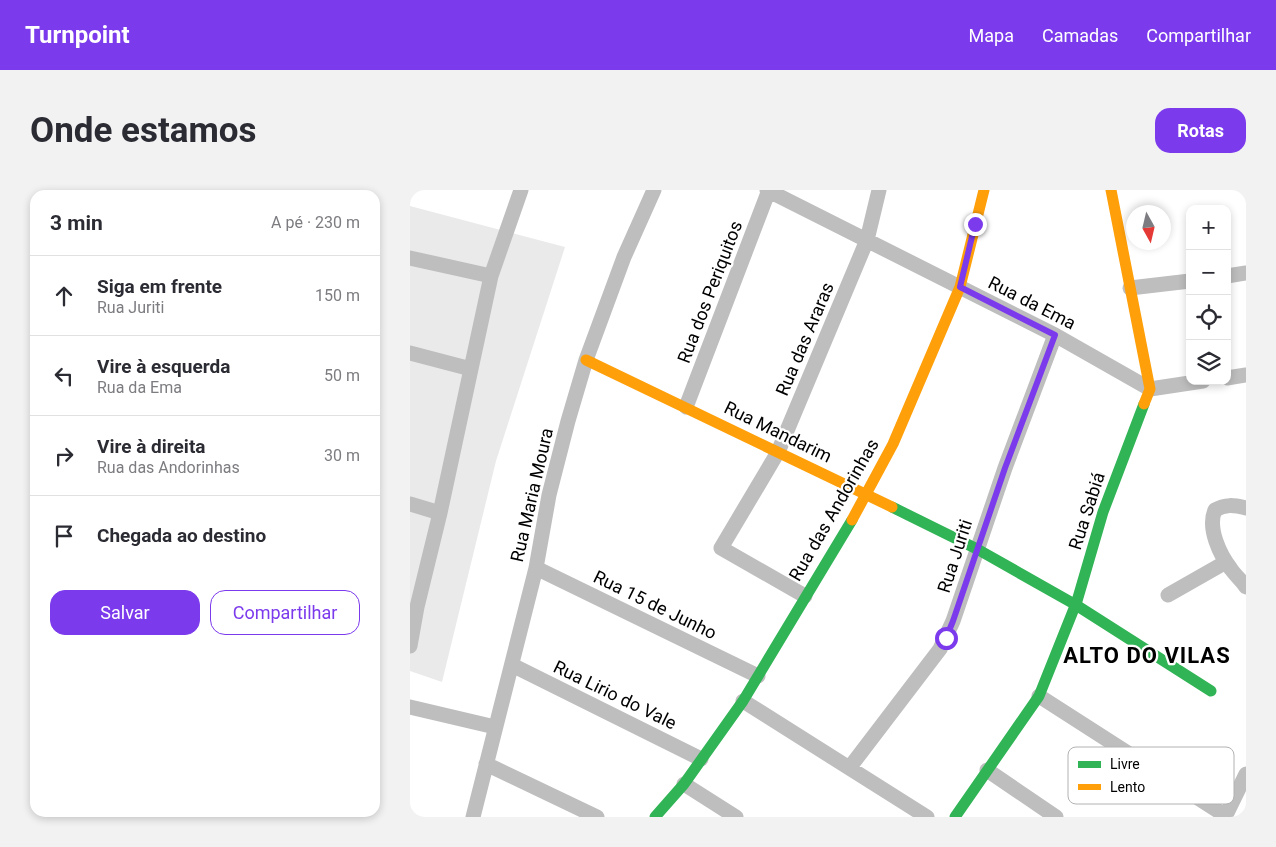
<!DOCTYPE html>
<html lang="pt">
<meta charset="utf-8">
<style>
body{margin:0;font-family:Roboto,sans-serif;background:#f2f2f3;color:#2b2b33}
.controls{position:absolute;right:15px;top:15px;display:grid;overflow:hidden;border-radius:10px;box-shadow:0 2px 8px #0003}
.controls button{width:45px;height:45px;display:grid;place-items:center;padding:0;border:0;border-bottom:1px solid #e1e1e2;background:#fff;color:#2b2b33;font:25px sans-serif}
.compass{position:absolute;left:716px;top:15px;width:45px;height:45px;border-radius:50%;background:#fff;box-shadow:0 2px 8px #0003;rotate:172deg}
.stop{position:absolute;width:15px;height:15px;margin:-11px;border:4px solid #7c3aed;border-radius:50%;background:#fff}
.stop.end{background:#7c3aed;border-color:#fff;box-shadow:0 1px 5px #0008}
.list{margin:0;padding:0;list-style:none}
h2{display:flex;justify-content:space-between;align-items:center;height:65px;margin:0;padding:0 20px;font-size:21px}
h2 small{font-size:16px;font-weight:400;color:#7c7c81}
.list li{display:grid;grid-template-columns:32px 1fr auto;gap:15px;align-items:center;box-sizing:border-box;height:80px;padding:0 20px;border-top:1px solid #e1e1e2}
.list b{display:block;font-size:19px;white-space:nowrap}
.list p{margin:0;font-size:16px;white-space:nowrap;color:#7c7c81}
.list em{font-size:16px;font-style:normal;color:#7c7c81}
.actions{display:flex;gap:10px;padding:15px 20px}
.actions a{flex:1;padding:11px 0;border:1px solid #7c3aed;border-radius:15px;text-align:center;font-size:18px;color:#7c3aed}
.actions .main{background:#7c3aed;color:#fff}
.icon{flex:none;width:28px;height:28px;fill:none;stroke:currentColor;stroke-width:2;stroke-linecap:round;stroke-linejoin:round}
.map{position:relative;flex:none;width:836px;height:627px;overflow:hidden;border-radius:15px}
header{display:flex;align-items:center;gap:30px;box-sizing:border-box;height:70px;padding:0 25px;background:#7c3aed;color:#fff}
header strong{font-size:24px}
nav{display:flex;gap:28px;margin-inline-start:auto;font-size:18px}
.intro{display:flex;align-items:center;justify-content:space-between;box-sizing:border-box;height:120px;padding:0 30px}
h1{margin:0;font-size:35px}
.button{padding:12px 22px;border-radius:15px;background:#7c3aed;color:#fff;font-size:18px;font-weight:700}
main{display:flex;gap:30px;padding:0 30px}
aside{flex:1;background:#fff;border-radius:15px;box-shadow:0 2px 8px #0003}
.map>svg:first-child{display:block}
.green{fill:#eaeaea}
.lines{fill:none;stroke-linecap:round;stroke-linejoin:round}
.street{stroke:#bebebe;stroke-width:15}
.fast{stroke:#30b455;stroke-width:11}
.slow{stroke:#ff9f0a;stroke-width:11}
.route{stroke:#7c3aed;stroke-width:6}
.labels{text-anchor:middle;stroke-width:4.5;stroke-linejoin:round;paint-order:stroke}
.street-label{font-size:18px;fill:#000;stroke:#fff}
.district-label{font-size:22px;font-weight:bold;letter-spacing:1px;fill:#000;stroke:#fff}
.key{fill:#fff;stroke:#b2b2b2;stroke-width:1}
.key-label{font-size:14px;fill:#000}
</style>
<header>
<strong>Turnpoint</strong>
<nav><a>Mapa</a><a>Camadas</a><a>Compartilhar</a></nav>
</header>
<div class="intro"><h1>Onde estamos</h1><a class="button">Rotas</a></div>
<main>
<aside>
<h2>3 min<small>A pé · 230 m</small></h2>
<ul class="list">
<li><svg class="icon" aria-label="ahead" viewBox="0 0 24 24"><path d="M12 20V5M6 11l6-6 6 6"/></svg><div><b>Siga em frente</b><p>Rua Juriti</p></div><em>150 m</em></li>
<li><svg class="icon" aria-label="left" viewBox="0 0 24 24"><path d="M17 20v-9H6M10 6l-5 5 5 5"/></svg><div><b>Vire à esquerda</b><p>Rua da Ema</p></div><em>50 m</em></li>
<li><svg class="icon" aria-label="right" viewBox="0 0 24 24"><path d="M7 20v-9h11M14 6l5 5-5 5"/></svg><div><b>Vire à direita</b><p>Rua das Andorinhas</p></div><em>30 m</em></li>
<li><svg class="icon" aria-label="arrive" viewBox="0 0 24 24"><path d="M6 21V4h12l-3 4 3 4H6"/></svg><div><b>Chegada ao destino</b></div></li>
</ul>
<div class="actions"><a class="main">Salvar</a><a>Compartilhar</a></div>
</aside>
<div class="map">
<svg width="836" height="627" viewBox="0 0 836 627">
<rect width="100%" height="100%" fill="#fff"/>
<path class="green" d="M 0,16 L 155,57 L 86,271 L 32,492 L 0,481 Z"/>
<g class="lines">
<path class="street" d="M 357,0 L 645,145 L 740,199 L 793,191
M 0,68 L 81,86
M 817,86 L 836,83
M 720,98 L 780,91
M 0,163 L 61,179
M 817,188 L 836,185
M 276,217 L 359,0
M 0,314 L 30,323
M 836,318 C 824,315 815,314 805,320 C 797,338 810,365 821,379 C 826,386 832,391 836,397
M 126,378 L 348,486
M 758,405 L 816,372
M 395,406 L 311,358 L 368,262 L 457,50 L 469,0
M 0,456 L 7,417 L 30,323 L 81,86 L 111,0
M 102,475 L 291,569
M 629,506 L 816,626
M 333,511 L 517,627
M 0,517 L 85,537
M 76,574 L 187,627
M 440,577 L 530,459 L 543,431 L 595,278 L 645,145
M 577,580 L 646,627
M 274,594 L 326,627
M 63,627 L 126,378 L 139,305 L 158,231 L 176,170 L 214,67 L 244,0
M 815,627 L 836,584"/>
<path class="fast" d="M 482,317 L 567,359 L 666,415 L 801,501
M 245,627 L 274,594 L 333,511 L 442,330
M 545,627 L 629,506 L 667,411 L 693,322 L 734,214"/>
<path class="slow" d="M 701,0 L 740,199 L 734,214
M 176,170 L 482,317
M 442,330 L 483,254 L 550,97 L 574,0"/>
</g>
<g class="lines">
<path class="route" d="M 536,448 L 543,431 L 595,278 L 645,145 L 550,97 L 565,34"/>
</g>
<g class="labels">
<g class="street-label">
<text transform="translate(300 102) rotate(-69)" y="6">Rua dos Periquitos</text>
<text transform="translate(622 113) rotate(27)" y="6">Rua da Ema</text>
<text transform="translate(395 149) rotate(-67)" y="6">Rua das Araras</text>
<text transform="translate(368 242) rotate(26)" y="6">Rua Mandarim</text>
<text transform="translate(122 305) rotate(-77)" y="6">Rua Maria Moura</text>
<text transform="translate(424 320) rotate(-60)" y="6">Rua das Andorinhas</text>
<text transform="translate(677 321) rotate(-72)" y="6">Rua Sabiá</text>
<text transform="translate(545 366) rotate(-72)" y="6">Rua Juriti</text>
<text transform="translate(245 415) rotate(26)" y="6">Rua 15 de Junho</text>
<text transform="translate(205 505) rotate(26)" y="6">Rua Lirio do Vale</text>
</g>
<g class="district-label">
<text x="737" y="473">ALTO DO VILAS</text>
</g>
</g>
<rect x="658" y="557" width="166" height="57" rx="8" class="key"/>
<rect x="668" y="571" width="23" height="7" fill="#30b455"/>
<rect x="668" y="594" width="23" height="6" fill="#ff9f0a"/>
<g class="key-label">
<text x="700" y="579">Livre</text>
<text x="700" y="602">Lento</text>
</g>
</svg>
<div class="controls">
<button>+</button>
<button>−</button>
<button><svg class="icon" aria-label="locate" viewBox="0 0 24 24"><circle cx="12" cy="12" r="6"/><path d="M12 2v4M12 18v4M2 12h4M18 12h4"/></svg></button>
<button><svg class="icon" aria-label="layers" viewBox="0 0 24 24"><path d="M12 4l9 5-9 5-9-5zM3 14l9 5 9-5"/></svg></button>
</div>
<svg class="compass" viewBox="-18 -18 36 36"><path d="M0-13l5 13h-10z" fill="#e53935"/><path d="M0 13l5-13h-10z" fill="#7c7c81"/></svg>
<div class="stop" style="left:536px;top:448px"></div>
<div class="stop end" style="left:565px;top:34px"></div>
</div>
</main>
